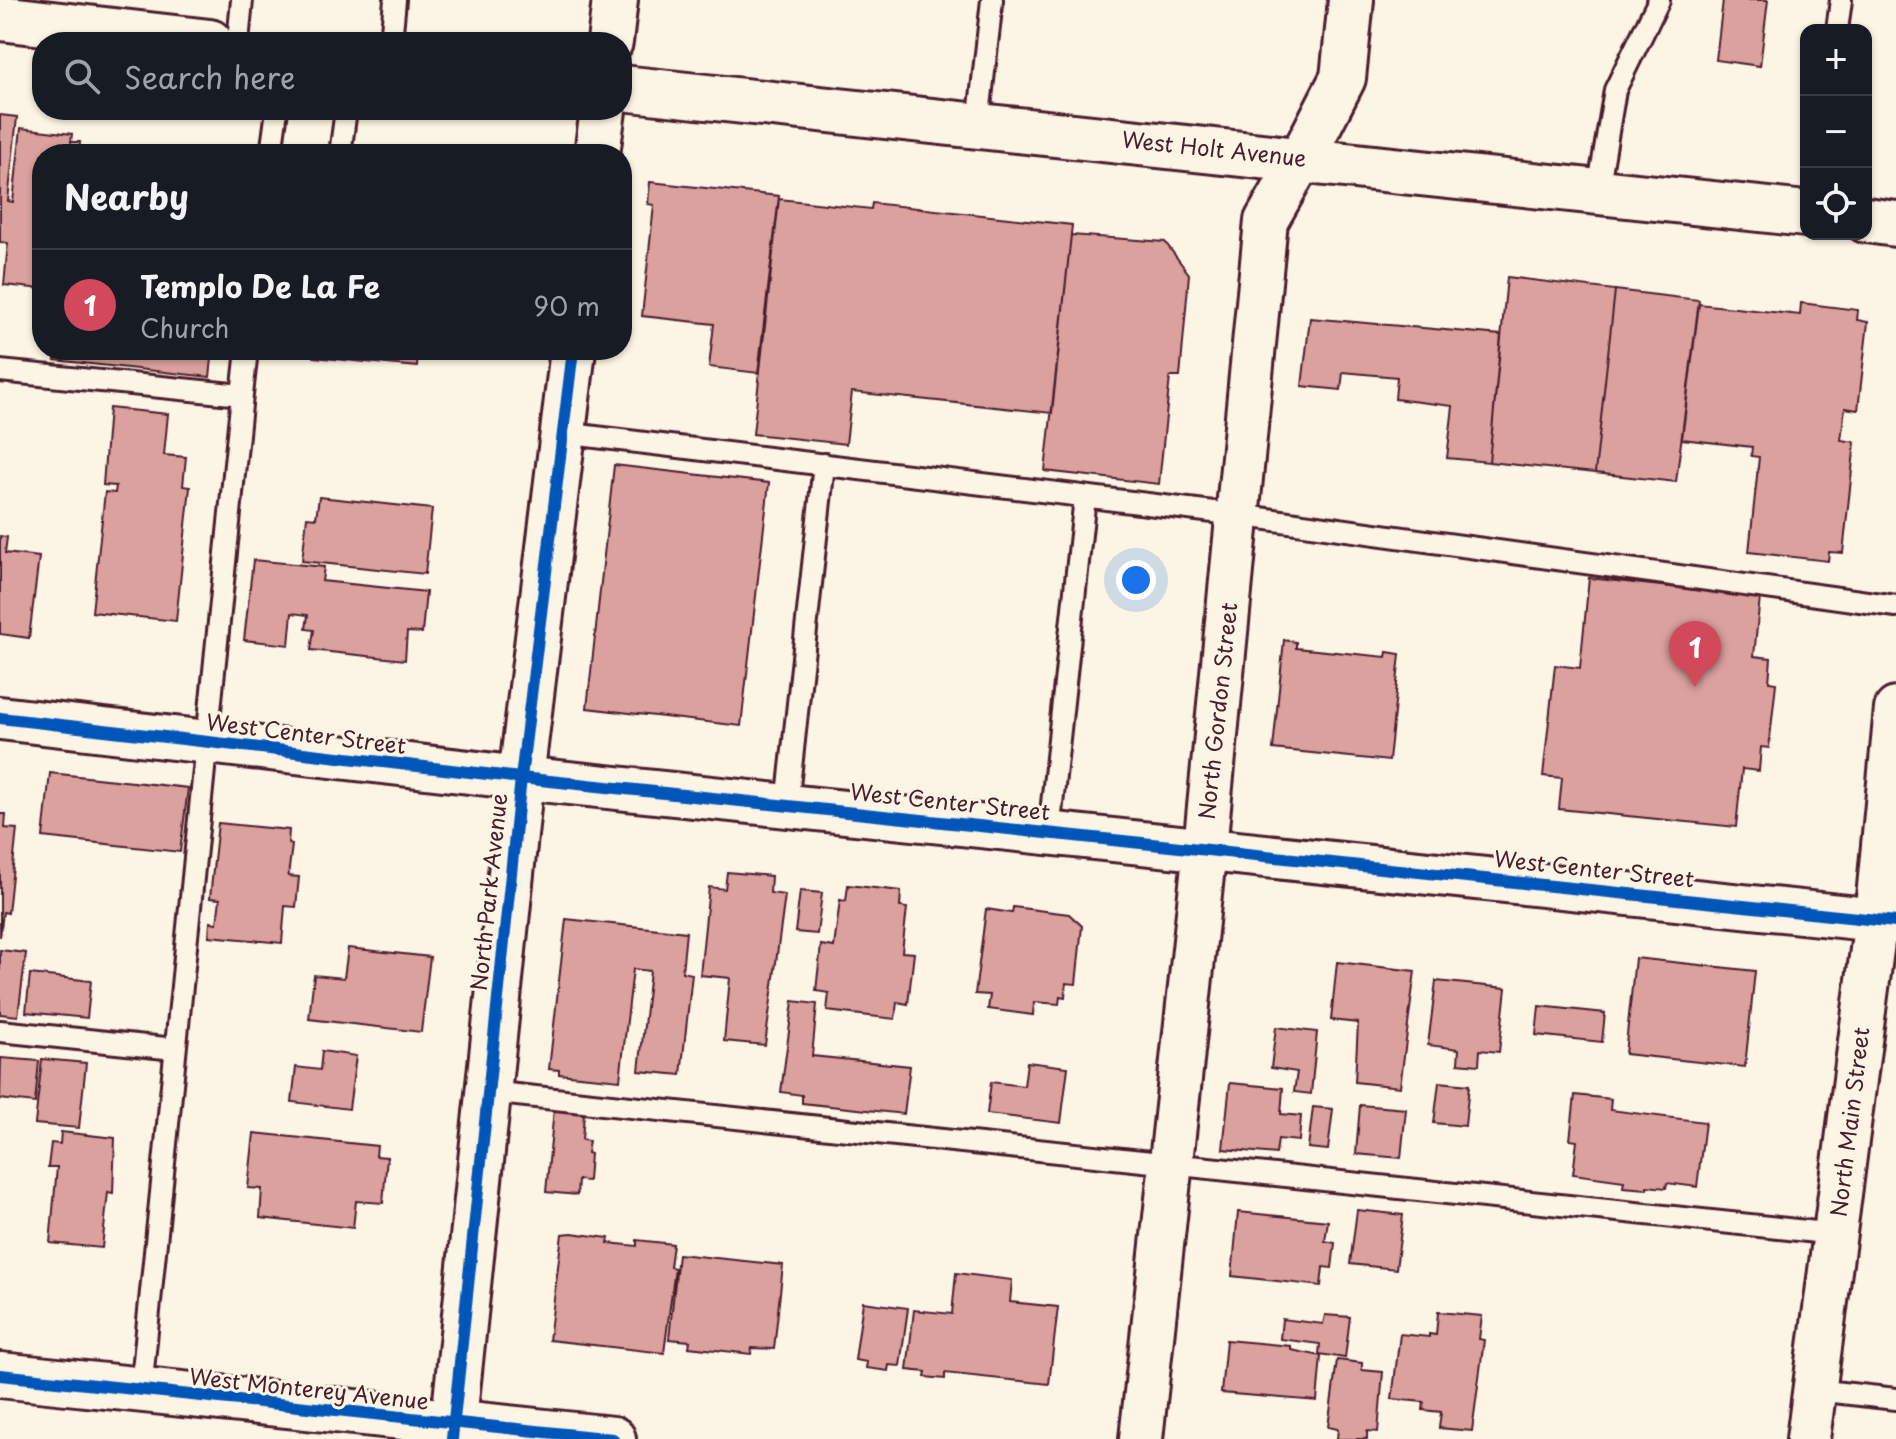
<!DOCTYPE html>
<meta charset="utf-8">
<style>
body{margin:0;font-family:"Playpen Sans",sans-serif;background:#242831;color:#f1f3f6}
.controls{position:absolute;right:24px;top:24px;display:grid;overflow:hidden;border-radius:16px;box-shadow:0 2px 6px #0004}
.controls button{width:72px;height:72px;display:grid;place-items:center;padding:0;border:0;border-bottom:2px solid #363941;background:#171b24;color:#f1f3f6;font:40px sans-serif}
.you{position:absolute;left:1136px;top:580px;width:28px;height:28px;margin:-20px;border:6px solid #fff;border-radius:50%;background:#1a73e8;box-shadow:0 0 0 12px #1a73e833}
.badge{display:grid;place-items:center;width:52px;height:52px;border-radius:50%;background:#d1495b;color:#fff;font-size:26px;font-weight:700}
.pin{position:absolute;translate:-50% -66px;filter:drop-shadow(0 2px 4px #0008)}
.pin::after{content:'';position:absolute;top:42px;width:28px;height:24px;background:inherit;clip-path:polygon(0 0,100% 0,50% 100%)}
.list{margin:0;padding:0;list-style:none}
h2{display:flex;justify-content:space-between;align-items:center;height:104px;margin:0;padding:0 32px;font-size:34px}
h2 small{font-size:26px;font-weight:400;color:#9ea1a6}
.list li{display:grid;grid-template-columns:52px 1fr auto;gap:24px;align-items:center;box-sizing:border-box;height:112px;padding:0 32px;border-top:2px solid #363941}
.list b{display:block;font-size:30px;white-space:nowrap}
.list p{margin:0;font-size:26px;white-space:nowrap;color:#9ea1a6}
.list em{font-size:26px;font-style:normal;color:#9ea1a6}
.icon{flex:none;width:44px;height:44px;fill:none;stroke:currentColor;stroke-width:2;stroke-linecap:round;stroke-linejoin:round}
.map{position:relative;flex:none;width:1896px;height:1439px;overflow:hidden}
.search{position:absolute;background:#171b24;box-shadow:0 2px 6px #0004;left:32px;top:32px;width:600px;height:88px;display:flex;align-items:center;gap:20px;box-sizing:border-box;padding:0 28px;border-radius:32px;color:#9ea1a6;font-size:30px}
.panel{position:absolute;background:#171b24;box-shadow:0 2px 6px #0004;left:32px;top:144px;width:600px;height:216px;border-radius:32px}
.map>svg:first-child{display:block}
.building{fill:#dba19e;stroke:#4a1f2b;stroke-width:2}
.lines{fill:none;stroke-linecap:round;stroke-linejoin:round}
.service-casing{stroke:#4a1f2b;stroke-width:26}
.minor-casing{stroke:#4a1f2b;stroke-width:48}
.tertiary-casing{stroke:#4a1f2b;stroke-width:50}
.primary-casing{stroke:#4a1f2b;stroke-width:50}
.service{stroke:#fcf5e5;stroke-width:20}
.minor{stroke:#fcf5e5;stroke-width:42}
.tertiary{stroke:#fcf5e5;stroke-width:44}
.primary{stroke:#fcf5e5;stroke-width:44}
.cycleway-casing{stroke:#fcf5e5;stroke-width:17}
.cycleway{stroke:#0057b8;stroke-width:12}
.labels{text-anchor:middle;stroke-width:6;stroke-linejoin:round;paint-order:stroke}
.street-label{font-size:22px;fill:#4a1f2b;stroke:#fcf5e5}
</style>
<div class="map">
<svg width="1896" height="1439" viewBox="0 0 1896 1439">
<rect width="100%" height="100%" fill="#fcf5e5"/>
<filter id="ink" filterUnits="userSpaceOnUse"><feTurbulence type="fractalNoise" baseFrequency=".0125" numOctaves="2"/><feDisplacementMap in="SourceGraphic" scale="16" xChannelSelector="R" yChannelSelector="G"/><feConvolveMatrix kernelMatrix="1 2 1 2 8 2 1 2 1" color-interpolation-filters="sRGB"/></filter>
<g filter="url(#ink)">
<path class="building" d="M 1723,0 L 1768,0 L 1760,66 L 1716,60 Z
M 0,115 L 17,117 L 8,201 L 13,202 L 21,128 L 72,134 L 71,142 L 80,142 L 79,154 L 42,154 L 42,289 L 4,285 L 8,243 L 0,242 Z
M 650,182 L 779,196 L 758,373 L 709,367 L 714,324 L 642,316 L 654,205 L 648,204 Z
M 779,199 L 871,209 L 872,203 L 1072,225 L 1052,413 L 852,392 L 846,444 L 753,434 Z
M 1071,235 L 1165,242 L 1189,274 L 1180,377 L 1170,377 L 1159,484 L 1045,471 Z
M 1507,277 L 1615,290 L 1595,473 L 1489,462 Z
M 1615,290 L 1699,300 L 1676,482 L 1595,473 Z
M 1801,303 L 1858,310 L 1857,320 L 1868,322 L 1858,410 L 1845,408 L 1841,440 L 1855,442 L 1843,553 L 1829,552 L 1828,561 L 1749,552 L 1759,457 L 1751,456 L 1752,447 L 1682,439 L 1699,304 L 1800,315 Z
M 1310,318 L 1501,335 L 1489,462 L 1447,458 L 1453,406 L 1395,399 L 1397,377 L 1343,372 L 1341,390 L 1302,386 Z
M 56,350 L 213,350 L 210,377 L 55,360 Z
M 315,350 L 418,350 L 417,367 L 314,357 Z
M 109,408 L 168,414 L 164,455 L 186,457 L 183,486 L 190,487 L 176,621 L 92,612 L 105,492 L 115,493 L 116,486 L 103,485 Z
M 614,465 L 769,483 L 741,726 L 587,708 Z
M 319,497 L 432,509 L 425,574 L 302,561 L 307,517 L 316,518 Z
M 0,536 L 7,537 L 5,553 L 39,557 L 29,638 L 0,634 Z
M 253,560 L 324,567 L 322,581 L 426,592 L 422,633 L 407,632 L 405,660 L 311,650 L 314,630 L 306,629 L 308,615 L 292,613 L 289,645 L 244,640 Z
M 1589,578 L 1760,597 L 1754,656 L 1771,658 L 1769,682 L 1776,683 L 1769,748 L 1761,747 L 1759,771 L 1742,769 L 1736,827 L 1559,809 L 1562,778 L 1543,776 L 1555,665 L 1580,668 Z
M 1284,640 L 1296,642 L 1296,648 L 1386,657 L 1387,652 L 1400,654 L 1389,761 L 1273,749 Z
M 50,773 L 188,788 L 180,852 L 43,837 Z
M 0,814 L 6,814 L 5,828 L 17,829 L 8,913 L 3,912 L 0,937 Z
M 218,823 L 289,830 L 288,844 L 292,845 L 288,876 L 299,877 L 296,907 L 285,906 L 282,943 L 209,936 L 210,922 L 217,923 L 220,899 L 210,898 Z
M 727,872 L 771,876 L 770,893 L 785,895 L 765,1045 L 724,1041 L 730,978 L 700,975 L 709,887 L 725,889 Z
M 848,885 L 901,891 L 900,907 L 907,908 L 902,952 L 914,953 L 908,1004 L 897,1002 L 895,1019 L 827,1011 L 829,993 L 816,991 L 821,945 L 834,947 L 840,900 L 846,901 Z
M 800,891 L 822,893 L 817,934 L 795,932 Z
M 1013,907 L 1069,914 L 1082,926 L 1076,984 L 1066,983 L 1065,997 L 1060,996 L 1059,1004 L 1034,1002 L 1033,1015 L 988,1009 L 990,995 L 975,994 L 986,909 L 1012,913 Z
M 566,919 L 686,932 L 682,972 L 692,974 L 681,1075 L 639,1071 L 650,971 L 633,969 L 620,1080 L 559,1074 L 559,1070 L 549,1069 Z
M 348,948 L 430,957 L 421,1032 L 309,1019 L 314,975 L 344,978 Z
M 0,950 L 26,953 L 18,1016 L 0,1014 Z
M 1635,958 L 1755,971 L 1745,1067 L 1625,1054 Z
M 1337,962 L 1415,971 L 1400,1087 L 1355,1082 L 1358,1023 L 1331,1020 Z
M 30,974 L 91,981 L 87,1018 L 26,1012 Z
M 1436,981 L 1506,988 L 1499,1052 L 1480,1050 L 1479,1065 L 1458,1063 L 1459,1049 L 1428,1045 Z
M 793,1001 L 817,1004 L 812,1056 L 910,1066 L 904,1114 L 802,1103 L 802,1095 L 781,1092 Z
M 1539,1006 L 1605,1013 L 1602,1042 L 1536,1035 Z
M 1276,1027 L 1317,1032 L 1311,1094 L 1294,1092 L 1297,1072 L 1271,1068 Z
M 322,1051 L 356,1056 L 349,1109 L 292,1102 L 296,1067 L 320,1070 Z
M 1,1058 L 39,1061 L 35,1103 L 0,1099 Z
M 42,1059 L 86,1063 L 79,1128 L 35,1124 Z
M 1027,1062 L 1068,1067 L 1061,1123 L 987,1114 L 991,1082 L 1024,1086 Z
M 1439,1082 L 1469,1085 L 1465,1126 L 1434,1123 Z
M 1230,1083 L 1283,1088 L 1281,1114 L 1301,1116 L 1299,1141 L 1278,1139 L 1276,1154 L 1223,1149 Z
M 1575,1095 L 1611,1099 L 1610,1110 L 1705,1122 L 1697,1187 L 1667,1183 L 1666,1188 L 1647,1186 L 1647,1189 L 1623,1187 L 1624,1181 L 1573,1174 L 1577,1141 L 1570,1140 Z
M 1360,1105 L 1406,1109 L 1401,1158 L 1356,1154 Z
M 1313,1107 L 1333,1109 L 1328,1150 L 1308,1148 Z
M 554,1109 L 584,1113 L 582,1140 L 589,1141 L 587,1153 L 590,1154 L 588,1181 L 578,1180 L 577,1195 L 546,1192 Z
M 61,1132 L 115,1138 L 113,1193 L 108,1192 L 102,1248 L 50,1243 L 57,1167 L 48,1167 L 51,1143 L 60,1144 Z
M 254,1133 L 377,1146 L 376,1156 L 387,1157 L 383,1203 L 356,1201 L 353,1228 L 260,1218 L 262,1189 L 248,1188 Z
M 1357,1210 L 1403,1215 L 1396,1269 L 1350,1264 Z
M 1238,1212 L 1328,1221 L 1325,1241 L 1335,1243 L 1332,1268 L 1323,1267 L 1321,1286 L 1232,1276 Z
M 572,1233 L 609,1238 L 608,1243 L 637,1246 L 637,1240 L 673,1244 L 670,1267 L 675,1268 L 664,1353 L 549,1340 L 562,1234 Z
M 678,1254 L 783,1265 L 774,1349 L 752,1348 L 751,1354 L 689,1347 L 690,1341 L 669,1339 Z
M 956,1273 L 1012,1280 L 1010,1302 L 1058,1307 L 1049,1384 L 945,1373 L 945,1379 L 925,1377 L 926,1372 L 907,1370 L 914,1310 L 952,1314 Z
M 863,1302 L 908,1308 L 900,1366 L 889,1365 L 888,1371 L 866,1368 L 867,1362 L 855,1360 Z
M 1438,1312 L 1482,1316 L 1479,1339 L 1484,1340 L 1472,1431 L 1439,1428 L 1441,1412 L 1423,1410 L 1424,1402 L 1392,1399 L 1400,1334 L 1429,1337 L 1429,1334 L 1436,1335 Z
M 1325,1315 L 1350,1317 L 1345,1358 L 1319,1354 L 1320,1344 L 1280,1339 L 1282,1319 L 1323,1324 Z
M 1226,1340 L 1291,1346 L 1291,1350 L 1321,1356 L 1317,1401 L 1221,1393 Z
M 1337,1360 L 1362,1363 L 1362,1370 L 1383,1372 L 1378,1432 L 1367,1431 L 1367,1439 L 1337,1439 L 1338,1429 L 1328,1427 Z"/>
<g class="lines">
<g class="service-casing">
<path id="service" d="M 1837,30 L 1841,0
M 238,42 L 242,0
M 391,42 L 395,0
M 978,125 L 992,0
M 271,154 L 277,110
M 340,154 L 346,110
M 1598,191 L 1615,90 L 1659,0
M 0,371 L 242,395 L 141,1390
M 242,395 L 247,350
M 563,433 L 1238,515 L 1896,606
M 787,805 L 824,464
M 1049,832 L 1085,497
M 0,1031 L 175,1049
M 488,1092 L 1835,1234
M 1815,1390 L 1896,1399"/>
</g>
<g class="minor-casing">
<path id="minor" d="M 0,718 L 521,778 L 1896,922
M 1141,1439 L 1205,848 L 1266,221 L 1302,158
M 1808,1439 L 1876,919 L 1896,709"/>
</g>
<g class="tertiary-casing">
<path id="tertiary" d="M 610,42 L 615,0
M 597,154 L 603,110
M 1302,158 L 1343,78 L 1351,0
M 0,1375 L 613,1439
M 452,1439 L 521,778 L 573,350"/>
</g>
<g class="primary-casing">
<path id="primary" d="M 0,18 L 210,42
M 622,88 L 1806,214
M 1866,220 L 1896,224"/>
</g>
<use href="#service" class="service"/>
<use href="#minor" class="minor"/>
<use href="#tertiary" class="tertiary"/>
<use href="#primary" class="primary"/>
<g class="cycleway-casing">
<path id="cycleway" d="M 0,718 L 521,778 L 1896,922
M 0,1375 L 613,1439
M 452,1439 L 521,778 L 573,350"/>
</g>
<use href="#cycleway" class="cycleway"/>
</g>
</g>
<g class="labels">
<g class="street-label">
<text transform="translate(1214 149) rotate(6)" y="8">West Holt Avenue</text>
<text transform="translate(1218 711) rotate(-84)" y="8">North Gordon Street</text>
<text transform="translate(306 734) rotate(7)" y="8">West Center Street</text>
<text transform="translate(950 802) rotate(6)" y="8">West Center Street</text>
<text transform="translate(1594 869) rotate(6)" y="8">West Center Street</text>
<text transform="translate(489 892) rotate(-84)" y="8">North Park Avenue</text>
<text transform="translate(1850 1122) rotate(-83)" y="8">North Main Street</text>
<text transform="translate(309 1389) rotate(6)" y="8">West Monterey Avenue</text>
</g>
</g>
</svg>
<div class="controls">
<button>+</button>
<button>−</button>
<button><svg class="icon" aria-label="locate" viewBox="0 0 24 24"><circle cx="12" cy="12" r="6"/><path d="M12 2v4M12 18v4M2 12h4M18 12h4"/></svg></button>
</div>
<div class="you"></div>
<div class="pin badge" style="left:1695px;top:687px">1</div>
<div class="search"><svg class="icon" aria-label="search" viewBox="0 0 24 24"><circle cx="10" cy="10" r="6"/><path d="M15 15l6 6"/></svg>Search here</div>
<section class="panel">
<h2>Nearby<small></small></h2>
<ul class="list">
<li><span class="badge">1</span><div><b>Templo De La Fe</b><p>Church</p></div><em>90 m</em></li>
</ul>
</section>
</div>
